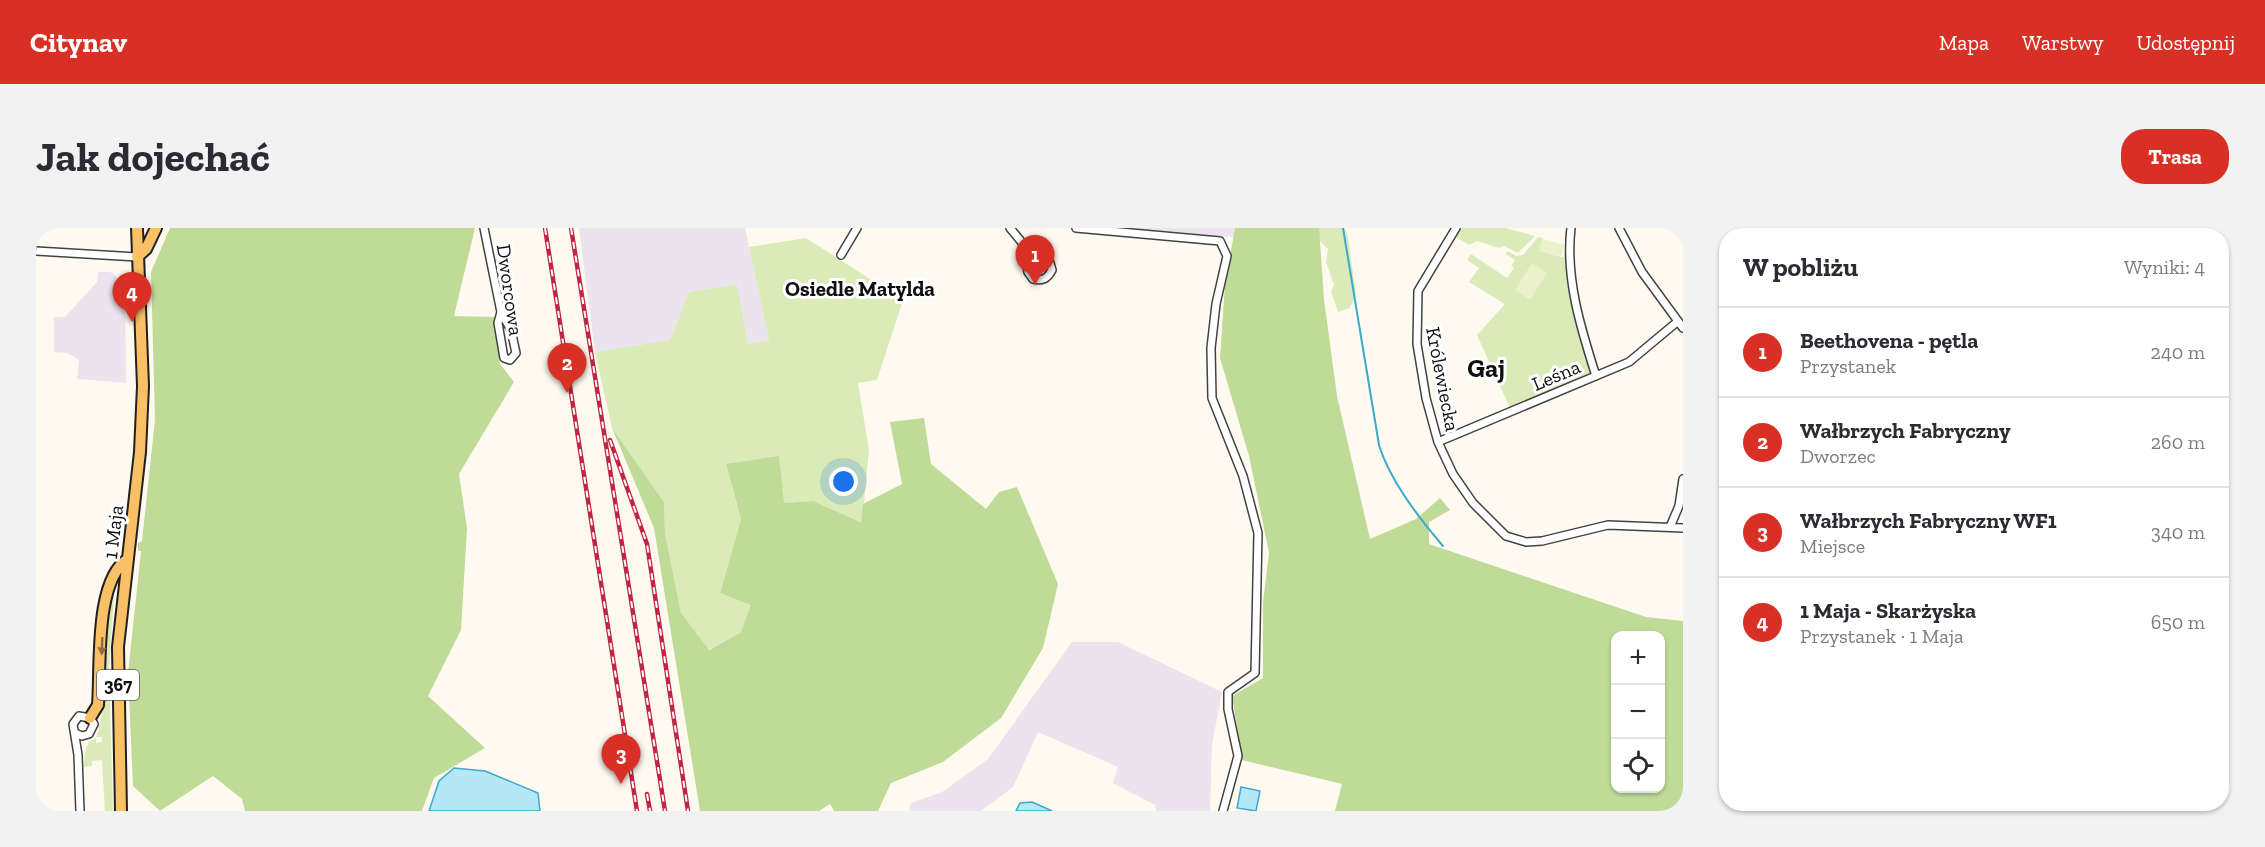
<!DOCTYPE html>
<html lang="pl">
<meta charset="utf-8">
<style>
body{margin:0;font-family:"Zilla Slab",serif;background:#f2f2f3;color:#2b2b33}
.controls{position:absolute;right:18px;bottom:18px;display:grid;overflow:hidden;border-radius:12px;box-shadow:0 2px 4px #0004}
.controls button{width:54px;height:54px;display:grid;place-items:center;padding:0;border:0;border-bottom:2px solid #e1e1e2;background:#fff;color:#2b2b33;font:30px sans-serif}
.you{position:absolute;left:808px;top:254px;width:21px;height:21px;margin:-15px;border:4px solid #fff;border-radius:50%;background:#1a73e8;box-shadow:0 0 0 9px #1a73e833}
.badge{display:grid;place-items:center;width:39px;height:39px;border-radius:50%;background:#d93025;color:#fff;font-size:20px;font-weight:700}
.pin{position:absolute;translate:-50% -50px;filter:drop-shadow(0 2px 3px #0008)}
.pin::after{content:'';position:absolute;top:32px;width:21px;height:18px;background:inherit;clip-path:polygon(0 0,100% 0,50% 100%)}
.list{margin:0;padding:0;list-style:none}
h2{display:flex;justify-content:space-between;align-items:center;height:78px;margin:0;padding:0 24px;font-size:26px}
h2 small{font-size:20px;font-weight:400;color:#7c7c81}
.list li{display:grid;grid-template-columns:39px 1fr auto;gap:18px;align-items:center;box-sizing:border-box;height:90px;padding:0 24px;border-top:2px solid #e1e1e2}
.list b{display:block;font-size:22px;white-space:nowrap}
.list p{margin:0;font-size:20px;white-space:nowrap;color:#7c7c81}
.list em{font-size:20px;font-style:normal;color:#7c7c81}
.icon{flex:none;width:33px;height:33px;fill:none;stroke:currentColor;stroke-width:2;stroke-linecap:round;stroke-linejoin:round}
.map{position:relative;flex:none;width:1647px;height:583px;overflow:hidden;border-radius:24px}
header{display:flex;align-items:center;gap:36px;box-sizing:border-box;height:84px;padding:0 30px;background:#d93025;color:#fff}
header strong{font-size:28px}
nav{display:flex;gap:33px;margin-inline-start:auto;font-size:21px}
.intro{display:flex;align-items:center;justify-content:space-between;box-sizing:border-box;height:144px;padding:0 36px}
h1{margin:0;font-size:42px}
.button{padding:15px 27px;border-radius:24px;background:#d93025;color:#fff;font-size:21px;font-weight:700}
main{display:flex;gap:36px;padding:0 36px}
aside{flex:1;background:#fff;border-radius:24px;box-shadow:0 2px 4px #0004}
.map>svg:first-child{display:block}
.industrial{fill:#ebe3ed}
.green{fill:#daeab9}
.forest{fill:#c0db98;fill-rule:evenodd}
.pitch{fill:#eaf1cb}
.water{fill:#b5e8f7;stroke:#3ba9cf;stroke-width:1.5}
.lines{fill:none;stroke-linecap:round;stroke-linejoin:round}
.stream{stroke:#3ba9cf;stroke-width:2}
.minor-casing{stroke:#424242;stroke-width:10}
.primary-casing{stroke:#202020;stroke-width:14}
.minor{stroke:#fff;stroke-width:7}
.primary{stroke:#fac066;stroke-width:10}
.rail-casing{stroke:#c12543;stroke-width:4.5}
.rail{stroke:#fff;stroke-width:2;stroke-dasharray:7;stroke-linecap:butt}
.oneway{fill:#90703f}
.labels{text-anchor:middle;stroke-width:6;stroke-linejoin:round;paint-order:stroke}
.shield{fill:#fff;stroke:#575757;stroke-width:1.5}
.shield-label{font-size:18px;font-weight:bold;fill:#0f0f0f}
.street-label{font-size:20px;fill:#0f0f0f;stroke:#fff}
.neighbourhood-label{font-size:21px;font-weight:bold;fill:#0f0f0f;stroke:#fff}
.district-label{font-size:26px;font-weight:bold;fill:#0f0f0f;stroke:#fff}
</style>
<header>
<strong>Citynav</strong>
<nav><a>Mapa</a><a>Warstwy</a><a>Udostępnij</a></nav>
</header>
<div class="intro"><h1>Jak dojechać</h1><a class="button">Trasa</a></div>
<main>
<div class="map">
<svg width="1647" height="583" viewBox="0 0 1647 583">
<rect width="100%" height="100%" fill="#fffaf0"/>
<path class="industrial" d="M 543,0 L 709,0 L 733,112 L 712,117 L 701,56 L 653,64 L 634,112 L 559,124 Z
M 1091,0 L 1199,0 L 1197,9 Z
M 62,44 L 75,44 L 89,57 L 90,155 L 41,151 L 43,132 L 32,125 L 18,124 L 18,89 L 29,89 L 61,54 Z
M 1036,414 L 1082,414 L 1186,464 L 1176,517 L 1174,583 L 1120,583 L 1119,577 L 1077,555 L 1082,539 L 1002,504 L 977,559 L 945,583 L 873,583 L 875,575 L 906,564 L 952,531 Z"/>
<path class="green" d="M 1282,0 L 1309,0 L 1312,9 L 1320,67 L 1314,80 L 1302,84 L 1295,64 L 1298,57 L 1290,34 L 1292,21 L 1282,11 Z
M 1426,0 L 1470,0 L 1499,8 L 1482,25 L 1468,18 L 1463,20 L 1441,13 L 1433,17 L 1420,9 Z
M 1502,9 L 1507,10 L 1504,23 L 1525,29 L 1528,29 L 1530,17 L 1537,18 L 1537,41 L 1557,147 L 1474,180 L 1441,107 L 1469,76 L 1433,54 L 1443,40 L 1431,32 L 1435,26 L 1471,50 L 1478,40 L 1475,38 L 1479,32 L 1470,26 L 1471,23 L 1480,28 L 1487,27 Z
M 770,10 L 867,72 L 841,152 L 822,155 L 833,222 L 826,294 L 777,273 L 748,275 L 690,236 L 705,291 L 684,365 L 716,376 L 705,404 L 672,422 L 645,385 L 629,305 L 628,274 L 576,200 L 559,124 L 634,112 L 653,64 L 701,56 L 712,116 L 733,112 L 713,19 Z
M 79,353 L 73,440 L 77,583 L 69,583 L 66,532 L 56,533 L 56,538 L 48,539 L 49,523 L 53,514 L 60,510 L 60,515 L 66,514 L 66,509 L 60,509 C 65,500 62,492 68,482 L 72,374 Z"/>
<path class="forest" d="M 134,0 L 439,0 L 418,88 L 458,89 L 464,136 L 478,154 L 423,246 L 431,300 L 425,402 L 392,468 L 449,520 L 398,550 L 386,583 L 209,583 L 206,571 L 177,548 L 124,583 L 97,558 L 92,445 L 105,323 L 102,323 L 102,315 L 106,313 L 119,192 L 115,44 Z
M 1199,0 L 1283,0 L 1288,71 L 1301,168 L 1334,311 L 1380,291 L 1404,270 L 1414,282 L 1393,294 L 1393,316 L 1610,389 L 1647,393 L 1647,583 L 1299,583 L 1306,556 L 1206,532 L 1196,468 L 1227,450 L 1227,374 L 1233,325 L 1213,228 L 1184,130 L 1189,56 ZM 1580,407 L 1624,407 L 1624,560 L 1580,560 Z
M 888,190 L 895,236 L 950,281 L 963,264 L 981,259 L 1022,356 L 1007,420 L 965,490 L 907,534 L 855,555 L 842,583 L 798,583 L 794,576 L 783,583 L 664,583 L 618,300 L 576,200 L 628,274 L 629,305 L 645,385 L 673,422 L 705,404 L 715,377 L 684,365 L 705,291 L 690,236 L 743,228 L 748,275 L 777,273 L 825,294 L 827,276 L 866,256 L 854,194 Z"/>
<path class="pitch" d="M 1506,11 L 1528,17 L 1525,29 L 1503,23 Z
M 1496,35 L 1511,45 L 1494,72 L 1479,62 Z"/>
<path class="water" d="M 418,540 L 449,543 L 502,565 L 504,583 L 393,583 L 403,553 Z
M 1205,559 L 1224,563 L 1220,583 L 1201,580 Z
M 996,574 L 1016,583 L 980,583 L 984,575 Z"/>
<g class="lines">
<path class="stream" d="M 1307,0 L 1343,217 C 1354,253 1382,289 1407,318"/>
<g class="minor-casing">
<path id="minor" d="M 448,0 L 465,84 L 462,95 L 468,130 L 474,132 L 480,125 L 475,102 L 465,84
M 974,0 L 988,17 L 1013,32 L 1016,42 C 1011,51 1007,53 997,51 L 992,44 L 988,17
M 1040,0 L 1184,13 L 1191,28 L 1180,76 L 1175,120 L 1176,170 L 1207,248 L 1222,305 L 1219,445 L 1192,464 L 1192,481 L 1202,528 L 1187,583
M 1420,0 L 1382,63 L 1381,116 L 1390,170 L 1402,214 L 1417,246 L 1437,275 L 1470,308 L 1490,314 L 1506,313 L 1572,297 L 1647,300
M 1535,0 C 1529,50 1545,101 1560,148
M 1583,0 L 1606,44 L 1647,100
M 0,23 L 101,29
M 805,27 L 821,0
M 1402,214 L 1593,134 L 1641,94
M 1634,299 L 1643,278 L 1647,251
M 39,505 L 46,508 L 53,506 L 58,496 L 54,490 L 43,488 L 37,496 L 42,527 L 44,583"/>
</g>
<g class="primary-casing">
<path id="primary" d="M 101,29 L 110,21 L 120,0
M 54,490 L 62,477 C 65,440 58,352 92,331
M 85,583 L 82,419 L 104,224 L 107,158 L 101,0"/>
</g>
<use href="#minor" class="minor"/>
<use href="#primary" class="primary"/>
<g class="rail-casing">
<path id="rail" d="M 509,0 L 601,583
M 535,0 L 629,583
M 574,212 L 611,316 L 652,583
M 611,566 L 614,583"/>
</g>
<use href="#rail" class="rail"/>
</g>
<defs><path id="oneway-solid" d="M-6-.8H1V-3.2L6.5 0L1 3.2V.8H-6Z" transform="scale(1.5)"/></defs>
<use class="oneway" href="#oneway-solid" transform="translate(66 418) rotate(92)"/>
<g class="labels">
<rect class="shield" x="61" y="442" width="42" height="30" rx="4.5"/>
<g class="shield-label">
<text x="82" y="463">367</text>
</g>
<g class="street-label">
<text transform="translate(474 62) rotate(82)" y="7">Dworcowa</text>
<text transform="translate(1520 147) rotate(-23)" y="7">Leśna</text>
<text transform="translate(1407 151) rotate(79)" y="7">Królewiecka</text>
<text transform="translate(77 304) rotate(-83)" y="7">1 Maja</text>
</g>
<g class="neighbourhood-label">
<text x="824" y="68">Osiedle Matylda</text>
</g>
<g class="district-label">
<text x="1450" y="149">Gaj</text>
</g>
</g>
</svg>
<div class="controls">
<button>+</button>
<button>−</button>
<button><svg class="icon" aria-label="locate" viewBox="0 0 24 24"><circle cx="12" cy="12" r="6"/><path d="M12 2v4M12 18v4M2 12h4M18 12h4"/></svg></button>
</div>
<div class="you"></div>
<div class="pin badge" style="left:999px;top:57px">1</div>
<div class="pin badge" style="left:531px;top:165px">2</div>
<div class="pin badge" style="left:585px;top:556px">3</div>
<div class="pin badge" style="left:96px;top:94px">4</div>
</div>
<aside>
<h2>W pobliżu<small>Wyniki: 4</small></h2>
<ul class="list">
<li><span class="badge">1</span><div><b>Beethovena - pętla</b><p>Przystanek</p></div><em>240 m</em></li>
<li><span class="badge">2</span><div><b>Wałbrzych Fabryczny</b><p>Dworzec</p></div><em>260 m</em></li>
<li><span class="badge">3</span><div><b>Wałbrzych Fabryczny WF1</b><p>Miejsce</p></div><em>340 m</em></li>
<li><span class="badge">4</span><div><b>1 Maja - Skarżyska</b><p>Przystanek · 1 Maja</p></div><em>650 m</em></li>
</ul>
</aside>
</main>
